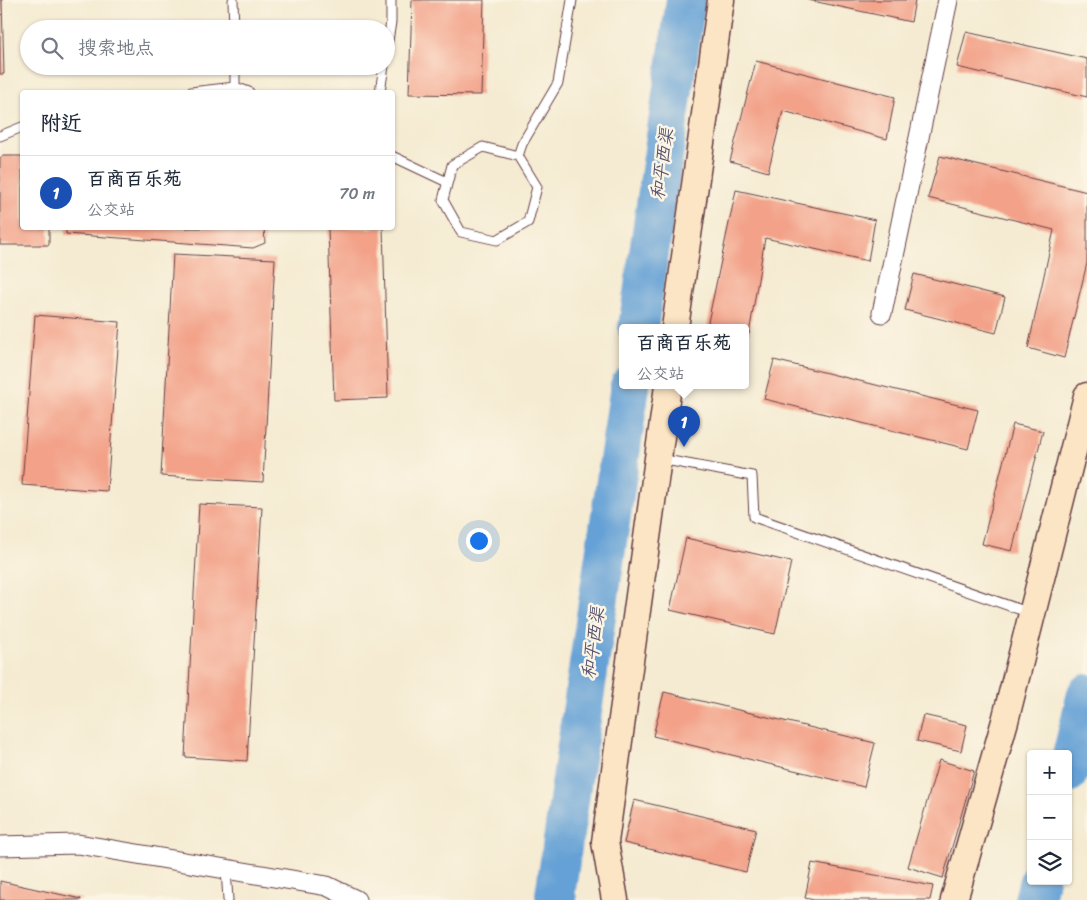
<!DOCTYPE html>
<html lang="zh">
<meta charset="utf-8">
<style>
body{margin:0;font-family:Sriracha,"LXGW WenKai TC",sans-serif;background:#f6f6f7;color:#1f2937}
.controls{position:absolute;right:15px;bottom:15px;display:grid;overflow:hidden;border-radius:5px;box-shadow:0 1px 4px #0004}
.controls button{width:45px;height:45px;display:grid;place-items:center;padding:0;border:0;border-bottom:1px solid #e0e1e3;background:#fff;color:#1f2937;font:25px sans-serif}
.you{position:absolute;left:478px;top:540px;width:18px;height:18px;margin:-12px;border:4px solid #fff;border-radius:50%;background:#1a73e8;box-shadow:0 0 0 8px #1a73e833}
.badge{display:grid;place-items:center;width:32px;height:32px;border-radius:50%;background:#b5179e;color:#fff;font-size:16px;font-weight:700}
.pin{position:absolute;translate:-50% -41px;filter:drop-shadow(0 1px 2px #0008)}
.pin::after{content:'';position:absolute;top:26px;width:18px;height:15px;background:inherit;clip-path:polygon(0 0,100% 0,50% 100%)}
.popup{position:absolute;left:619px;top:324px;width:130px;height:65px;box-sizing:border-box;display:grid;place-content:center;border-radius:5px;background:#fff;filter:drop-shadow(0 1px 4px #0005);font-size:16px;white-space:nowrap;color:#747a83}
.popup b{font-size:19px;color:#1f2937}
.popup::after{content:'';position:absolute;left:50%;top:100%;margin-left:-10px;border:10px solid transparent;border-top-color:#fff}
.list{margin:0;padding:0;list-style:none}
h2{display:flex;justify-content:space-between;align-items:center;height:65px;margin:0;padding:0 20px;font-size:21px}
h2 small{font-size:16px;font-weight:400;color:#747a83}
.list li{display:grid;grid-template-columns:32px 1fr auto;gap:15px;align-items:center;box-sizing:border-box;height:75px;padding:0 20px;border-top:1px solid #e0e1e3}
.list b{display:block;font-size:19px;white-space:nowrap}
.list p{margin:0;font-size:16px;white-space:nowrap;color:#747a83}
.list em{font-size:16px;font-style:normal;color:#747a83}
.icon{flex:none;width:28px;height:28px;fill:none;stroke:currentColor;stroke-width:2;stroke-linecap:round;stroke-linejoin:round}
.map{position:relative;flex:none;width:1087px;height:900px;overflow:hidden}
.search{position:absolute;background:#fff;box-shadow:0 1px 4px #0004;left:20px;top:20px;width:375px;height:55px;display:flex;align-items:center;gap:12px;box-sizing:border-box;padding:0 18px;border-radius:28px;color:#747a83;font-size:19px}
.panel{position:absolute;background:#fff;box-shadow:0 1px 4px #0004;left:20px;top:90px;width:375px;height:140px;border-radius:5px}
.map>svg:first-child{display:block}
.lines{fill:none;stroke-linecap:round;stroke-linejoin:round}
.river{stroke:#65a1d6;stroke-width:40}
.building{fill:#f3a188}
.lane-casing{stroke:#643e44;stroke-width:11}
.street-casing{stroke:#643e44;stroke-width:21}
.secondary-casing{stroke:#643e44;stroke-width:29}
.lane{stroke:#fff;stroke-width:9}
.street{stroke:#fff;stroke-width:19}
.secondary{stroke:#fce5c4;stroke-width:26}
.labels{text-anchor:middle;stroke-width:5;stroke-linejoin:round;paint-order:stroke}
.water-label{font-size:18px;font-style:italic;fill:#55536f;stroke:#fcf5e5}
</style>
<div class="map">
<svg width="1087" height="900" viewBox="0 0 1087 900">
<rect width="100%" height="100%" fill="#fcf5e5"/>
<filter id="ink" filterUnits="userSpaceOnUse"><feTurbulence type="fractalNoise" baseFrequency=".02" numOctaves="2"/><feDisplacementMap in="SourceGraphic" scale="10" xChannelSelector="R" yChannelSelector="G"/><feConvolveMatrix kernelMatrix="1 2 1 2 8 2 1 2 1" color-interpolation-filters="sRGB"/></filter>
<filter id="wash" filterUnits="userSpaceOnUse"><feTurbulence type="fractalNoise" baseFrequency=".0096" numOctaves="4" result="noise"/><feDisplacementMap in="SourceGraphic" scale="20" xChannelSelector="R" yChannelSelector="G"/><feGaussianBlur stdDeviation="1.12" result="paint"/><feColorMatrix in="noise" values="0 0 0 0 0 0 0 0 0 0 0 0 0 0 0 0 0 1.4 0 .05"/><feComposite in="paint" operator="in"/></filter>
<g filter="url(#wash)">
<rect width="100%" height="100%" fill="#f5ebd2"/>
<g class="lines">
<path class="river" d="M 638,328 L 686,0
M 1068,773 L 1087,694
M 557,900 L 555,895 L 630,386
M 1034,900 L 1039,881"/>
</g>
<g id="blocks">
<path class="building" d="M 0,0 L 2,0 L 4,74 L 0,74 Z
M 412,0 L 484,0 L 481,95 L 409,94 Z
M 808,0 L 915,0 L 911,22 Z
M 966,32 L 1087,59 L 1087,97 L 957,67 Z
M 756,61 L 895,97 L 887,139 L 783,111 L 768,172 L 730,161 Z
M 3,156 L 22,156 L 22,228 L 49,228 L 49,245 L 0,245 L 0,158 Z
M 940,156 L 1087,192 L 1087,263 L 1064,358 L 1028,348 L 1054,230 L 928,198 Z
M 736,190 L 875,220 L 868,261 L 765,238 L 749,334 L 745,333 L 745,328 L 717,328 L 707,327 Z
M 66,228 L 264,228 L 265,243 L 253,248 L 66,234 Z
M 328,228 L 383,228 L 388,398 L 334,400 Z
M 173,254 L 275,259 L 263,482 L 161,476 Z
M 914,274 L 1005,297 L 996,333 L 905,310 Z
M 35,315 L 120,322 L 107,491 L 22,485 Z
M 774,360 L 978,410 L 968,449 L 764,399 Z
M 1013,424 L 1043,431 L 1012,551 L 982,544 Z
M 199,504 L 262,507 L 247,761 L 185,757 Z
M 686,538 L 791,562 L 775,634 L 670,610 Z
M 664,692 L 875,743 L 864,787 L 653,736 Z
M 923,715 L 967,725 L 961,751 L 917,741 Z
M 939,760 L 974,771 L 943,878 L 908,867 Z
M 634,800 L 756,829 L 746,872 L 624,843 Z
M 812,863 L 933,886 L 930,900 L 814,900 L 805,898 Z
M 0,881 L 81,899 L 81,900 L 0,900 Z"/>
</g>
</g>
<g filter="url(#ink)">
<use href="#blocks" fill-opacity="0" stroke="#643e44" stroke-width="1"/>
<g class="lines">
<g class="lane-casing">
<path id="lane" d="M 233,0 L 234,29
M 386,53 L 391,22 L 391,0
M 235,66 L 235,87
M 191,92 L 235,87 L 249,92
M 380,92 L 384,66
M 0,136 L 22,127
M 392,156 L 447,182
M 518,156 L 483,147 L 452,165 L 443,200 L 461,232 L 497,240 L 528,222 L 537,187 L 518,156 L 522,144 L 558,83 L 572,0
M 660,459 L 752,476 L 754,517 L 1030,613
M 226,869 L 228,900"/>
</g>
<g class="street-casing">
<path id="street" d="M 882,313 L 948,0
M 0,846 L 78,844 L 327,886 L 356,900"/>
</g>
<g class="secondary-casing">
<path id="secondary" d="M 675,328 L 721,0
M 615,900 L 605,842 L 668,386
M 954,900 L 1005,721 L 1087,396"/>
</g>
<use href="#lane" class="lane"/>
<use href="#street" class="street"/>
<use href="#secondary" class="secondary"/>
</g>
</g>
<g class="labels">
<g class="water-label">
<text transform="translate(662 164) rotate(-82)" y="6">和平西渠</text>
<text transform="translate(593 643) rotate(-82)" y="6">和平西渠</text>
</g>
</g>
</svg>
<div class="controls">
<button>+</button>
<button>−</button>
<button><svg class="icon" aria-label="layers" viewBox="0 0 24 24"><path d="M12 4l9 5-9 5-9-5zM3 14l9 5 9-5"/></svg></button>
</div>
<div class="you"></div>
<div class="pin badge" style="left:684px;top:447px;background:#1a4fb4">1</div>
<div class="popup"><b>百商百乐苑</b>公交站</div>
<div class="search"><svg class="icon" aria-label="search" viewBox="0 0 24 24"><circle cx="10" cy="10" r="6"/><path d="M15 15l6 6"/></svg>搜索地点</div>
<section class="panel">
<h2>附近<small></small></h2>
<ul class="list">
<li><span class="badge" style="background:#1a4fb4">1</span><div><b>百商百乐苑</b><p>公交站</p></div><em>70 m</em></li>
</ul>
</section>
</div>
